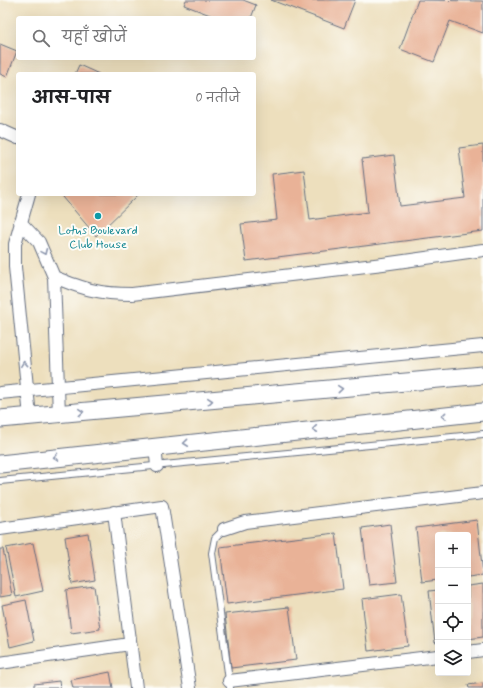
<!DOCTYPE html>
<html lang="hi">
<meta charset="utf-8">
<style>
body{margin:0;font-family:Mynerve,"Playpen Sans Deva",sans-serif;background:#f6f6f6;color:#202124}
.controls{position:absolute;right:12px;bottom:12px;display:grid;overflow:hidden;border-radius:4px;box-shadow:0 4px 16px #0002}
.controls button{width:36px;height:36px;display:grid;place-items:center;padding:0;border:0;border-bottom:1px solid #e0e0e0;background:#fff;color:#202124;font:20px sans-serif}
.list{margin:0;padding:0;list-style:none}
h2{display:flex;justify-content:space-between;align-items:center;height:52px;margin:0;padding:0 16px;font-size:17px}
h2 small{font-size:13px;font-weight:400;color:#757577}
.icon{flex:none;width:22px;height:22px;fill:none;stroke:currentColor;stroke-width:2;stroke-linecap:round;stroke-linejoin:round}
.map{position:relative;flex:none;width:483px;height:688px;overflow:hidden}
.search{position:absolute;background:#fff;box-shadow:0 4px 16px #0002;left:16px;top:16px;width:240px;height:44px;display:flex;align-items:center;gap:10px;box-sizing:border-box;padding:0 14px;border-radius:4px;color:#757577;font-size:15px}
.panel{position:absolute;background:#fff;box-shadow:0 4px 16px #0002;left:16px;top:72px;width:240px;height:124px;border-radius:4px}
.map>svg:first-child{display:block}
.building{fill:#e9b297}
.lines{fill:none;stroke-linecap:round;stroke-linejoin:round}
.lane-casing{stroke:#646d7f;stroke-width:8}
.street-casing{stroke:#646d7f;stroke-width:14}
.secondary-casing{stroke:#646d7f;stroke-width:19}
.lane{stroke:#fff;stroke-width:6}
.street{stroke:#fff;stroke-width:12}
.secondary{stroke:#fff;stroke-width:17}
.oneway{stroke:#8d97ae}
.culture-dot{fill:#0f9aa8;stroke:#fdfcf7;stroke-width:1.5}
.labels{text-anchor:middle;stroke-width:4;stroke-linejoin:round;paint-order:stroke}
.culture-label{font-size:12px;fill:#0d838f;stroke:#fdfcf7}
</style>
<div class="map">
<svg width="483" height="688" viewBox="0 0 483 688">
<rect width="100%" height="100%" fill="#fdfcf7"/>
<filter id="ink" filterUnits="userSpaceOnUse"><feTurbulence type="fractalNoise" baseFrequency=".025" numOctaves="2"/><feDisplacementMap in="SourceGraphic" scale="8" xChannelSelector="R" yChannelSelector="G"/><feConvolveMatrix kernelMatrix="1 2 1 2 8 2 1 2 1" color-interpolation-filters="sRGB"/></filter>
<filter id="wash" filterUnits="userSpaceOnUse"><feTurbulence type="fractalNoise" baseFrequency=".012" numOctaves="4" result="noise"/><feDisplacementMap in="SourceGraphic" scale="16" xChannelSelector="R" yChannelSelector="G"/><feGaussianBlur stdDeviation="0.9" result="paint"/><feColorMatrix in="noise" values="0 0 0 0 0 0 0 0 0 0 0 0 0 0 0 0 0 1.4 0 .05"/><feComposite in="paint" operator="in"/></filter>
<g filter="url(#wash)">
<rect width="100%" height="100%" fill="#eddfbd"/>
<g id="blocks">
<path class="building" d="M 186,0 L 243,0 L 256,5 L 251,18 L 218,18 L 184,5 Z
M 271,0 L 355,0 L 344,28 Z
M 418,0 L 483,1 L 483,33 L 450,21 L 434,62 L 400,49 Z
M 0,44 L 17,51 L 7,77 L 0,74 Z
M 79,65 L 99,74 L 75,74 Z
M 483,145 L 483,231 L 246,261 L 241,224 L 277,220 L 272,174 L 304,170 L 310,220 L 368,212 L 362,159 L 394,155 L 400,206 L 465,198 L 459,148 Z
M 65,194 L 139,194 L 96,236 L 63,197 Z
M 477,520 L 483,575 L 468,577 L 468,535 L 438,535 L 438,580 L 422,582 L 416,528 Z
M 390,524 L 397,582 L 369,585 L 362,528 Z
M 88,533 L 95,580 L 72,584 L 65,537 Z
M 336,533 L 343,589 L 227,604 L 220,547 Z
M 33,543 L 43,591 L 16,597 L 6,548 Z
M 0,549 L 3,549 L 12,595 L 0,597 Z
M 483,584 L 483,637 L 468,639 L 468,586 Z
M 94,586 L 100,629 L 71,633 L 66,590 Z
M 438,590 L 438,642 L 435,643 L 429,591 Z
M 401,594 L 408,646 L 368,651 L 362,599 Z
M 26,600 L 34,641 L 10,647 L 2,605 Z
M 289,607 L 296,660 L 231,668 L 225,614 Z
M 110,672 L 113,688 L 73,688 L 71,680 Z
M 59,681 L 60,688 L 34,688 L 34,684 Z
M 483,683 L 483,688 L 469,688 L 468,685 Z"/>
</g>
</g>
<g filter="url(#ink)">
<use href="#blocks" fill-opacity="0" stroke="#646d7f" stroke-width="1"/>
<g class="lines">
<g class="lane-casing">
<path id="lane" d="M 0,481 L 483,434
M 224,529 L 215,538 L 212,553 L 230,688"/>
</g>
<g class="street-casing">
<path id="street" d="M 0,130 L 18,138
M 29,194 L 15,244 L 15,267 L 30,417
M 20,222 L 39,242 L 54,277 L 59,414
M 54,277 C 84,289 98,294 132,294 L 383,264 L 483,250
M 0,393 L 483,346
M 155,446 L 157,466
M 114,512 L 136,688
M 0,529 L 162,506 L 190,688
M 224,529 L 245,522 L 483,493
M 468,652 L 483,650
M 0,663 L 130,644
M 229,681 L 438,656"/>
</g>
<g class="secondary-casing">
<path id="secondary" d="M 0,419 L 483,375
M 0,464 L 483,412"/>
</g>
<use href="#lane" class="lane"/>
<use href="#street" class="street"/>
<use href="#secondary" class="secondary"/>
</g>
<defs><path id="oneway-chevron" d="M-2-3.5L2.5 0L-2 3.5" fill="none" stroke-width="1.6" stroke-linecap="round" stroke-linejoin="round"/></defs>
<g class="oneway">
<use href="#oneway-chevron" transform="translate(44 252) rotate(66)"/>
<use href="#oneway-chevron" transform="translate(24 364) rotate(-96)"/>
<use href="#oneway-chevron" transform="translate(340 389) rotate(-5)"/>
<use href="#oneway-chevron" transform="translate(210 401) rotate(-5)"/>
<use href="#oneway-chevron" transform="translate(81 412) rotate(-5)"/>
<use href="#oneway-chevron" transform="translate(444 416) rotate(174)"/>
<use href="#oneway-chevron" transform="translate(315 429) rotate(174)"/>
<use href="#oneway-chevron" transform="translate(186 443) rotate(174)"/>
<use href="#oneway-chevron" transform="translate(56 457) rotate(172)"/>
</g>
</g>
<circle class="culture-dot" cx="98" cy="216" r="4"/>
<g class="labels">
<g class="culture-label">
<text x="98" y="234">Lotus Boulevard<tspan x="98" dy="14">Club House</tspan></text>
</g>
</g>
</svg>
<div class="controls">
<button>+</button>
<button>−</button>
<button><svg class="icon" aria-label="locate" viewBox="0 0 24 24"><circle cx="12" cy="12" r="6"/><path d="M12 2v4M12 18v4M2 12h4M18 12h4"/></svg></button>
<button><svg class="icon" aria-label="layers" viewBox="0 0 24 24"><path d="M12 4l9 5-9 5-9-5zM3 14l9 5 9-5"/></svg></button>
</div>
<div class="search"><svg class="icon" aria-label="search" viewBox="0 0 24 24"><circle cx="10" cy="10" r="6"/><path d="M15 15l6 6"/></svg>यहाँ खोजें</div>
<section class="panel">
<h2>आस-पास<small>0 नतीजे</small></h2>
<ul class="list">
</ul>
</section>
</div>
